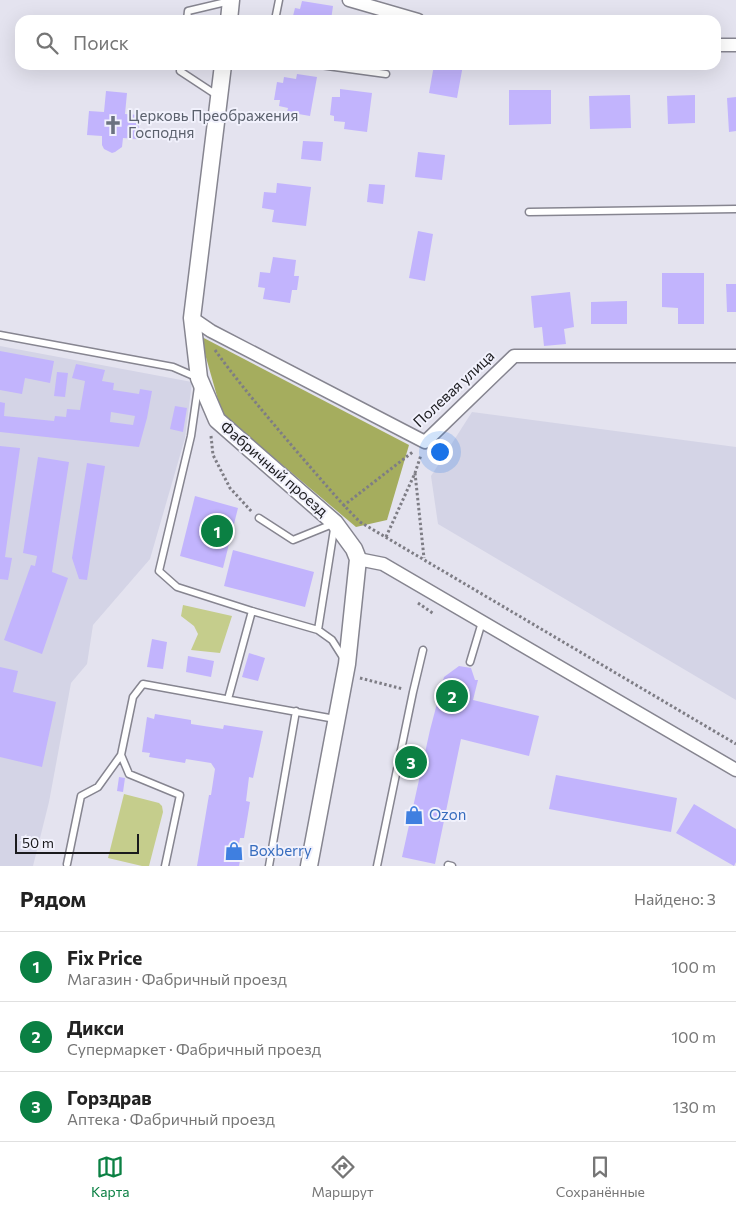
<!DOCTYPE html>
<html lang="ru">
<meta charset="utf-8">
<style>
body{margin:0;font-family:Commissioner,sans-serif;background:#f2f2f2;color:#222}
.scale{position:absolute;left:15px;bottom:12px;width:124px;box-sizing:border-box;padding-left:5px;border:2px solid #1a1a1d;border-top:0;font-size:14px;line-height:18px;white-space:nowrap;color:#1a1a1d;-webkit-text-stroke:4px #f1f1fc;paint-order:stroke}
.you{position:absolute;left:439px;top:451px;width:18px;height:18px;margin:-12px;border:4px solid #fff;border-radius:50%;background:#1a73e8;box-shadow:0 0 0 8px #1a73e833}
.badge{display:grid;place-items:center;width:32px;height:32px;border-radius:50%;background:#0b8043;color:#fff;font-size:16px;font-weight:700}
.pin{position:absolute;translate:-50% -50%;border:2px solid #fff;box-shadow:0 1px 5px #0006}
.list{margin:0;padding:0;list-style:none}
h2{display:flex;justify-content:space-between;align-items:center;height:65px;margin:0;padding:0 20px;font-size:21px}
h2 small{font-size:16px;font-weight:400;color:#767676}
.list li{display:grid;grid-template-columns:32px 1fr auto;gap:15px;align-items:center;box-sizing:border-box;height:70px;padding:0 20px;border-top:1px solid #e0e0e0}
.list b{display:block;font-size:19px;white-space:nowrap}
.list p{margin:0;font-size:16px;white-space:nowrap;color:#767676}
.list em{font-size:16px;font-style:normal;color:#767676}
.icon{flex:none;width:28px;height:28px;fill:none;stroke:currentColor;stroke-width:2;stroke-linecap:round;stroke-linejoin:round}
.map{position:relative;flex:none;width:736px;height:866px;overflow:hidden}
.search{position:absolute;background:#fff;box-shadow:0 5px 20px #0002;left:15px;right:15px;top:15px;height:55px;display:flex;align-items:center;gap:12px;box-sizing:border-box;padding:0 18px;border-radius:15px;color:#767676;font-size:19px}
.sheet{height:275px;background:#fff}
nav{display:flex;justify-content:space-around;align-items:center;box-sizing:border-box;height:70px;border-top:1px solid #e0e0e0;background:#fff;font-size:14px;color:#767676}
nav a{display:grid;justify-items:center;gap:2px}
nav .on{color:#0b8043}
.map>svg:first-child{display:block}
.built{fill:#d4d4e6}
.green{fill:#c5cd8c}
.forest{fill:#a5ad5e}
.building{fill:#c2b4fd;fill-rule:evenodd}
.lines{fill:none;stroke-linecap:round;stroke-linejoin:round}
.service-casing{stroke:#868590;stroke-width:9}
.minor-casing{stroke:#868590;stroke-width:15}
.tertiary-casing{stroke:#868590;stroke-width:19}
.path{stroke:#7e7d85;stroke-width:3;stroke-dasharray:2.5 2.5;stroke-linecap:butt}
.service{stroke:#fff;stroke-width:6}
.minor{stroke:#fff;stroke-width:12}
.tertiary{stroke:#fff;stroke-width:16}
.labels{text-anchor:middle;stroke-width:4;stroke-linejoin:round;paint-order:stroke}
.worship-label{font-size:15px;fill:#5b616d;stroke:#f1f1fc;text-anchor:start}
.street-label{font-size:15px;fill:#1a1a1d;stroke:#f1f1fc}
.shop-label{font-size:15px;fill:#366cbe;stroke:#f1f1fc;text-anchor:start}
</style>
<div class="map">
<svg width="736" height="866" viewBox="0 0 736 866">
<rect width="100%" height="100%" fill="#e4e3ef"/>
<path class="built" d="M 0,346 L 192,382 L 185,438 L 150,559 L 93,625 L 87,664 L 71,683 L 49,802 L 33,866 L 0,866 Z
M 472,412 L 736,447 L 736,700 L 438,524 L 431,476 Z"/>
<path class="green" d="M 183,605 L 232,616 L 220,653 L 191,650 L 198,634 L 194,626 L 181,616 Z
M 124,794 L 159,803 L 162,806 L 163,812 L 149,866 L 142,866 L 108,858 Z"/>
<path class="forest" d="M 200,336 L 409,445 L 387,520 L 356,527 L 222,414 Z"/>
<path class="building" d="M 302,1 L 333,6 L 331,20 L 292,20 L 295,8 L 300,9 Z
M 356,15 L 380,19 L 379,20 L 355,20 Z
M 434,65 L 463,65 L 457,98 L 429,93 Z
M 297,74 L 317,77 L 310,116 L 287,112 L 288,108 L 279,106 L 280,100 L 274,100 L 277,82 L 283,83 L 284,77 L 296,79 Z
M 340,89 L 372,93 L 367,132 L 344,129 L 345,122 L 334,121 L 334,116 L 330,115 L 332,97 L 340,97 Z
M 509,90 L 551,90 L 551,124 L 509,125 Z
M 106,91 L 127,93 L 125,114 L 140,115 L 137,139 L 123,138 L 122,147 L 115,152 L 112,153 L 104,149 L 102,145 L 102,136 L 87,135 L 89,111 L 104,112 Z
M 630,95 L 631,128 L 590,129 L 589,96 Z
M 695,95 L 695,123 L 668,124 L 667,96 Z
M 736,97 L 736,131 L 729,132 L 727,98 Z
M 303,141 L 323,142 L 321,161 L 301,159 Z
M 418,152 L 445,155 L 442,180 L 415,177 Z
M 277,183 L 311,187 L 306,226 L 272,222 L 274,210 L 262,208 L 264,192 L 276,193 Z
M 369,184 L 385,185 L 383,204 L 367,202 Z
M 418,231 L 433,234 L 425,281 L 409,278 Z
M 273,257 L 296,260 L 294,276 L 299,276 L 297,290 L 292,290 L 290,303 L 263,299 L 265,288 L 258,287 L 260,272 L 270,273 Z
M 662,273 L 704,273 L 704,324 L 678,324 L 678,308 L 662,307 Z
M 726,284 L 736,284 L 736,312 L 727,312 Z
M 570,292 L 574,327 L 564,329 L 566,344 L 544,346 L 542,327 L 534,328 L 531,296 Z
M 627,301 L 627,324 L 591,324 L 591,302 Z
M 0,351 L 54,361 L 50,383 L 25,378 L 22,394 L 0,390 Z
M 76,364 L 105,370 L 102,381 L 114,383 L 113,390 L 139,394 L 140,389 L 152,391 L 147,418 L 139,447 L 0,432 L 0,402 L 5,403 L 4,416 L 54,421 L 55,416 L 66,417 L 67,409 L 80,410 L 85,381 L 72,378 ZM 111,412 L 135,416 L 133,425 L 110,422 Z
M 57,372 L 68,373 L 65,397 L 54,396 Z
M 175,406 L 187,408 L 183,432 L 170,429 Z
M 0,446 L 20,448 L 5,557 L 12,558 L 8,580 L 0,579 Z
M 38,457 L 69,462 L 52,572 L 68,578 L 42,654 L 4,640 L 31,565 L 35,566 L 37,556 L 23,553 Z
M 87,463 L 105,466 L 87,580 L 79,579 L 72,558 Z
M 195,496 L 238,508 L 223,568 L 180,556 Z
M 233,550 L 314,572 L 305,607 L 224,586 Z
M 152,639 L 167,642 L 163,669 L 147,667 Z
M 249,653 L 265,658 L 258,681 L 242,677 Z
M 188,656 L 214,661 L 211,677 L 186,672 Z
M 459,666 L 471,668 L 475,680 L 478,680 L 473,700 L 539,716 L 529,756 L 461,739 L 435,864 L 402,857 L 430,730 L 444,677 Z
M 0,667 L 18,671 L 13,692 L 56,702 L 42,767 L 0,757 Z
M 155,714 L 191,720 L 191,724 L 223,729 L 224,725 L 263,731 L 253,778 L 249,777 L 246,801 L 250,802 L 244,838 L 240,838 L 237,854 L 241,855 L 239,866 L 197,866 L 209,795 L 211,795 L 215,769 L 211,763 L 186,759 L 185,763 L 149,757 L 150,753 L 142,752 L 147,717 L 154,719 Z
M 556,775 L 677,798 L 671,832 L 549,809 Z
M 119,777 L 125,778 L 123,792 L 117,791 Z
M 694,804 L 736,829 L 736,862 L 734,866 L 676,833 Z"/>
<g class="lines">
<g class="service-casing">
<path id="service" d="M 187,20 L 188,11 L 230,1
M 275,20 L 279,0
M 181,65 L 180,71 L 218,96
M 320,65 L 386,74
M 529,212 L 736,209
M 0,335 L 173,367 L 196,377
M 198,387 L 191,436 L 159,571 L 177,587 L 252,611 L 318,630
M 259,518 L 293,540 L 335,523 L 318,630 L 332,640 L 344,659
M 470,662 L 482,622
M 228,699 L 252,611
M 67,864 L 81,796 L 98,787 L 121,755
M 448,865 L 452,866
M 165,866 L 180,795 L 129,774 L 121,755 L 133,697 L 143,684 L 335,719
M 269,866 L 296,711
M 377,866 L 413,692 L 423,650"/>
</g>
<g class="minor-casing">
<path id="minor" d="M 349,0 L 418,20
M 716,45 L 736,45
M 192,318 L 211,331 L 425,442 L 514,356 L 736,356
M 358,559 L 383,564 L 736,770"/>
</g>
<g class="tertiary-casing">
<path id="tertiary" d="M 229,20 L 231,0
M 223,65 L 192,318 L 199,378 L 217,420 L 335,523 L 354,549 L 358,559 L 347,664 L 309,866"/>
</g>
<path class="path" d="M 215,350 C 241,386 270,420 299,454 C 319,477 338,500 360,522 L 736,744
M 211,436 L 213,455 L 230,488 L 252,512
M 415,473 L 424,558
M 343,506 L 414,451
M 386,537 L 415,473 L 421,455
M 418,603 L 434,614
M 360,678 L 403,689"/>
<use href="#service" class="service"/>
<use href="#minor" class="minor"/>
<use href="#tertiary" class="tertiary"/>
</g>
<defs>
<g id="church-bare" transform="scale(1.5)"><path d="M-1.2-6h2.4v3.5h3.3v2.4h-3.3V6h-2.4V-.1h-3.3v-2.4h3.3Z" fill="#6b7280" stroke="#f1f1fc" stroke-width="2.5" paint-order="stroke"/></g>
<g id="shop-bare" transform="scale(1.5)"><path d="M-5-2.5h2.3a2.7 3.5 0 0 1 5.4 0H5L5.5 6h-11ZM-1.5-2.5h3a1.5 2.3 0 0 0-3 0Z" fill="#3f7fe0" stroke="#f1f1fc" stroke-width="2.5" paint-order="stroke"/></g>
</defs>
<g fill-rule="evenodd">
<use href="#church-bare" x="113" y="125"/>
<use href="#shop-bare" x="414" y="815"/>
<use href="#shop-bare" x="234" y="851"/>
</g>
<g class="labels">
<g class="worship-label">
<text x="128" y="121">Церковь Преображения<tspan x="128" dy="17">Господня</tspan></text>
</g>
<g class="street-label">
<text transform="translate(454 389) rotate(-43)" y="5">Полевая улица</text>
<text transform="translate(274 469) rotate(41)" y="5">Фабричный проезд</text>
</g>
<g class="shop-label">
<text x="429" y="820">Ozon</text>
<text x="249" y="856">Boxberry</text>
</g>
</g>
</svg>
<div class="scale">50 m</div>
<div class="you"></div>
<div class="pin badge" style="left:217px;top:531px">1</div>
<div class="pin badge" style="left:452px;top:696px">2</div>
<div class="pin badge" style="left:411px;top:762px">3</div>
<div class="search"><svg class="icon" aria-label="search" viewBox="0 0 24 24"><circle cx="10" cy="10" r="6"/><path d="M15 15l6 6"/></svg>Поиск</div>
</div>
<section class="sheet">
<h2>Рядом<small>Найдено: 3</small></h2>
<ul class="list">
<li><span class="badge">1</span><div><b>Fix Price</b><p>Магазин · Фабричный проезд</p></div><em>100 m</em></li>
<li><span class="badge">2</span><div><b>Дикси</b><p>Супермаркет · Фабричный проезд</p></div><em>100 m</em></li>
<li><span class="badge">3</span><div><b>Горздрав</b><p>Аптека · Фабричный проезд</p></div><em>130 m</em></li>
</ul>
</section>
<nav>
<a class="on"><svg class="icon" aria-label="map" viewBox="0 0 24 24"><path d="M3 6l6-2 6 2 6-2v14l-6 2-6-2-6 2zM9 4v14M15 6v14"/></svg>Карта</a>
<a><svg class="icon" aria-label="directions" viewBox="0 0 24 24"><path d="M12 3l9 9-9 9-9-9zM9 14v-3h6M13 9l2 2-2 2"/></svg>Маршрут</a>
<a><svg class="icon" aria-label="saved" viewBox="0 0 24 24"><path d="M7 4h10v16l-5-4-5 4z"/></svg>Сохранённые</a>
</nav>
